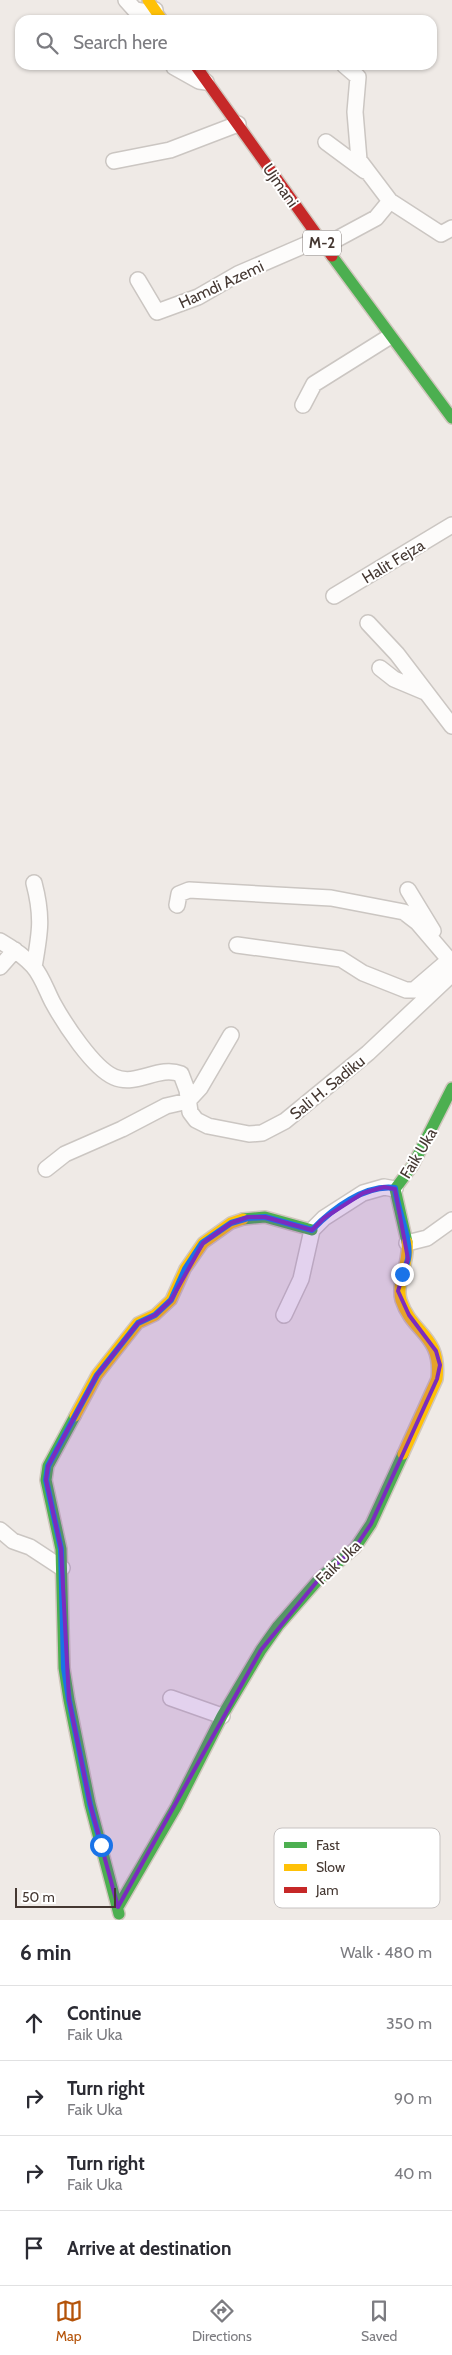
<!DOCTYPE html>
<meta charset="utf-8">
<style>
body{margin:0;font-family:Cabin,sans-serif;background:#f7f7f7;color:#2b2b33}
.scale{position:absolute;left:15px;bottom:12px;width:101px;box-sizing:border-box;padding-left:5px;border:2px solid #453832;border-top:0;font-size:14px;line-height:18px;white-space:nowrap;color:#453832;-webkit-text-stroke:4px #fff;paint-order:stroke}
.stop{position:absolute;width:15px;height:15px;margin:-11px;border:4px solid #1a73e8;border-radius:50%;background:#fff}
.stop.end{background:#1a73e8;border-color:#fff;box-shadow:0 1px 5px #0008}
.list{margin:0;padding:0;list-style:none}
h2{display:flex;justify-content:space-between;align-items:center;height:65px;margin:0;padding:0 20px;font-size:21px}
h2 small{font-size:16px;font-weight:400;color:#7c7c81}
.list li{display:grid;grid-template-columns:32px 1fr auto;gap:15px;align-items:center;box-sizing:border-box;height:75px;padding:0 20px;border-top:1px solid #e1e1e2}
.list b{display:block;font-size:19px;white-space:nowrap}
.list p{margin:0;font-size:16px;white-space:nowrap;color:#7c7c81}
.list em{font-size:16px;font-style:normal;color:#7c7c81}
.icon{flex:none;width:28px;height:28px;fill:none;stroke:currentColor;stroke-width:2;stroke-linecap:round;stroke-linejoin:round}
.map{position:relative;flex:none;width:452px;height:1920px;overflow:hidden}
.search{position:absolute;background:#fff;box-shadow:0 1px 4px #0004;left:15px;right:15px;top:15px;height:55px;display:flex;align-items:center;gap:12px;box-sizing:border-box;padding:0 18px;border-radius:15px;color:#7c7c81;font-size:19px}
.sheet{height:365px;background:#fff}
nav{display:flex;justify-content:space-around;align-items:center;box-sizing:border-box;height:70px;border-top:1px solid #e1e1e2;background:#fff;font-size:14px;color:#7c7c81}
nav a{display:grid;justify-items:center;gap:2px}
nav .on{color:#b45309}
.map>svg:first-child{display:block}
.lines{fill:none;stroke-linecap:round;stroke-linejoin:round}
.street-casing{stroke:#cbc6c2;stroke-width:18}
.fast-casing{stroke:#d0c6bd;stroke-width:14}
.slow-casing{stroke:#d0c6bd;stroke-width:14}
.jam-casing{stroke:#d0c6bd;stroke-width:14}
.street{stroke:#fdfcfb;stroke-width:15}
.fast{stroke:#4caf50;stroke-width:11}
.slow{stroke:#ffc107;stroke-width:11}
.jam{stroke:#c62828;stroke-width:11}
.route{stroke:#1a73e8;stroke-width:6}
.marked{fill:#7b2cbf;fill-opacity:0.2;stroke:#7b2cbf;stroke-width:4;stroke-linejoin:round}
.labels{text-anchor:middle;stroke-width:4;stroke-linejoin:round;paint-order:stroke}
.shield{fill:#fff;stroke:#7d7470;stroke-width:1}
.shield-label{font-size:15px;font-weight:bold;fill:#453832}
.street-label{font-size:16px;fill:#453832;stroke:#fff}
.key{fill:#fff;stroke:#c7c3c2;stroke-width:1}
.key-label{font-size:14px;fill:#453832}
</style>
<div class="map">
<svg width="452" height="1920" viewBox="0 0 452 1920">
<rect width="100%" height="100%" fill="#efeae6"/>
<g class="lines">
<g class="street-casing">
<path id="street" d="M 126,0 L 135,10 L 147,12 L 155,10
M 174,67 L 199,81 L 206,82
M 326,142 L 365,171
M 114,161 L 170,150 L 238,124
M 390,201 L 441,234 L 452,228
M 324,246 L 376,218 L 390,201 L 359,160 L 355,112 L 358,77 L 344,65
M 138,280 L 157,312 L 198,297 L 238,274 L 319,239
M 303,405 L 314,384 L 389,337
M 334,596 L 452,525
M 368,623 L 397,654 L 452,726
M 380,668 L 394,679 L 425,692
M 408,890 L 433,931
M 177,905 L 179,894 L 189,890 L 331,898 L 404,912 L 417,922 L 452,963
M 0,941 C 12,948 24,956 33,966 C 42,976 47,992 53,1003 C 64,1023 93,1068 114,1077 C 137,1087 158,1065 181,1074 L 187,1090 L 190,1112 L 196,1120 L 208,1126 L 249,1134 L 262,1133 L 285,1121 L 368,1053 L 452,974
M 237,945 L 341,959 L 363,973 L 406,990 L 414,990 L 449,960
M 0,967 L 15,950
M 34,967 C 40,933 43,917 34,883
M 46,1169 L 65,1154 L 122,1129 L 166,1106 L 188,1101 L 200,1088 L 231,1035
M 407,1243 L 427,1238 L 452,1220
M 284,1315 L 301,1279 L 312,1230 L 324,1218 L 363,1193 L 384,1187 L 395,1189
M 0,1530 L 13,1541 L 30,1547 L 62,1568
M 171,1698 L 222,1716"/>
</g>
<g class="fast-casing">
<path id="fast" d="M 332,256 L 452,418
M 243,1219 L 265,1217 L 312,1230
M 407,1242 L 395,1189 L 413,1165 L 452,1088
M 75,1416 L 48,1466 L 46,1480 L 61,1549 L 64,1668 L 69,1700 L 90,1804 L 119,1914
M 118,1907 L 176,1807 L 222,1716 L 261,1650 L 278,1626 L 319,1579 L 355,1548 L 371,1524 L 403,1454"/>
</g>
<g class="slow-casing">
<path id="slow" d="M 148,0 L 162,20
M 75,1416 L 97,1375 L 138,1323 L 155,1315 L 171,1300 L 185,1269 L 203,1243 L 231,1223 L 243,1219
M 403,1454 L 437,1379 C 442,1335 412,1334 401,1300 C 396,1282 410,1262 407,1242"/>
</g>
<g class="jam-casing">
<path id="jam" d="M 195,65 L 332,256"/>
</g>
<use href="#street" class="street"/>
<use href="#fast" class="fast"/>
<use href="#slow" class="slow"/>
<use href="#jam" class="jam"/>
</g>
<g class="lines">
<path class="route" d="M 101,1845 L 90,1804 L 69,1700 L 64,1668 L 61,1549 L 46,1480 L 48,1466 L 97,1375 L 138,1323 L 155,1315 L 171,1300 L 185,1269 L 202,1243 L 231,1223 L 248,1218 L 265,1217 L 312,1230 C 332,1209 365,1184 395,1188 C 397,1210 412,1240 408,1259 C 407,1264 404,1270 402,1274"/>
</g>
<path class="marked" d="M 384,1187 L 395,1189 L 408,1259 L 398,1291 L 409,1315 L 436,1351 L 440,1365 L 437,1379 L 371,1524 L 355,1548 L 319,1579 L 261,1650 L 118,1907 L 90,1804 L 69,1700 L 61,1549 L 46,1480 L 48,1466 L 97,1375 L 138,1323 L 155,1315 L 171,1300 L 203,1243 L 231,1223 L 248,1217 L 265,1217 L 312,1230 L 324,1218 L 363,1193 Z"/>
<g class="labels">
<rect class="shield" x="303" y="230.5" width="38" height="25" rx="4"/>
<g class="shield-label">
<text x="322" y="248">M-2</text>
</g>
<g class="street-label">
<text transform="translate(281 185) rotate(55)" y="6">Ujmani</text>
<text transform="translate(221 284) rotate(-25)" y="6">Hamdi Azemi</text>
<text transform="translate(393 561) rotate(-31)" y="6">Halit Fejza</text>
<text transform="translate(327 1087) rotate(-39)" y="6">Sali H. Sadiku</text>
<text transform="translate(418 1153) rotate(-59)" y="6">Faik Uka</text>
<text transform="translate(338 1562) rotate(-44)" y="6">Faik Uka</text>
</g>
</g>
<rect x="274" y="1828" width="166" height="80" rx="8" class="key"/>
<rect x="284" y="1842" width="23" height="6" fill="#4caf50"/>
<rect x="284" y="1864" width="23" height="7" fill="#ffc107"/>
<rect x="284" y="1887" width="23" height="6" fill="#c62828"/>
<g class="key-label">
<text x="316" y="1850">Fast</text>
<text x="316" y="1872">Slow</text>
<text x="316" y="1895">Jam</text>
</g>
</svg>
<div class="scale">50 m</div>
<div class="stop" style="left:101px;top:1845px"></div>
<div class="stop end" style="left:402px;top:1274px"></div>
<div class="search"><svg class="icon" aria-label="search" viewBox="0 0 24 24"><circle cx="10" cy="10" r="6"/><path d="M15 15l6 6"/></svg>Search here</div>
</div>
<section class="sheet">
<h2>6 min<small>Walk · 480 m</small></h2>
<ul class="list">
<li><svg class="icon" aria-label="ahead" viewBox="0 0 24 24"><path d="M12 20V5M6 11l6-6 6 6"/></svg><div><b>Continue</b><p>Faik Uka</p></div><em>350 m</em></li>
<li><svg class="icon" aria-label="right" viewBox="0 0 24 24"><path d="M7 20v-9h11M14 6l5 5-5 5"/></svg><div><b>Turn right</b><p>Faik Uka</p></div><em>90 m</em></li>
<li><svg class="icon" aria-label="right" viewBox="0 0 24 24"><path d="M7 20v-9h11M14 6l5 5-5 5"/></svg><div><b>Turn right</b><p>Faik Uka</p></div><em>40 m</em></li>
<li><svg class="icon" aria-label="arrive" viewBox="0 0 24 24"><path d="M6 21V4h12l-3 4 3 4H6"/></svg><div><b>Arrive at destination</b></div></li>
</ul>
</section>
<nav>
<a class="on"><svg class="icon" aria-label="map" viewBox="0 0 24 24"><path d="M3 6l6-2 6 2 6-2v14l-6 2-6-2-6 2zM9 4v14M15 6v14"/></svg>Map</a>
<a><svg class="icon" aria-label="directions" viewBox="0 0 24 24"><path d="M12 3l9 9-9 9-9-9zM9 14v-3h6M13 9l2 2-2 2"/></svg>Directions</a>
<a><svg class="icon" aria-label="saved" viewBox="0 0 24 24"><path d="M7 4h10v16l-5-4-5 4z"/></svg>Saved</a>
</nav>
